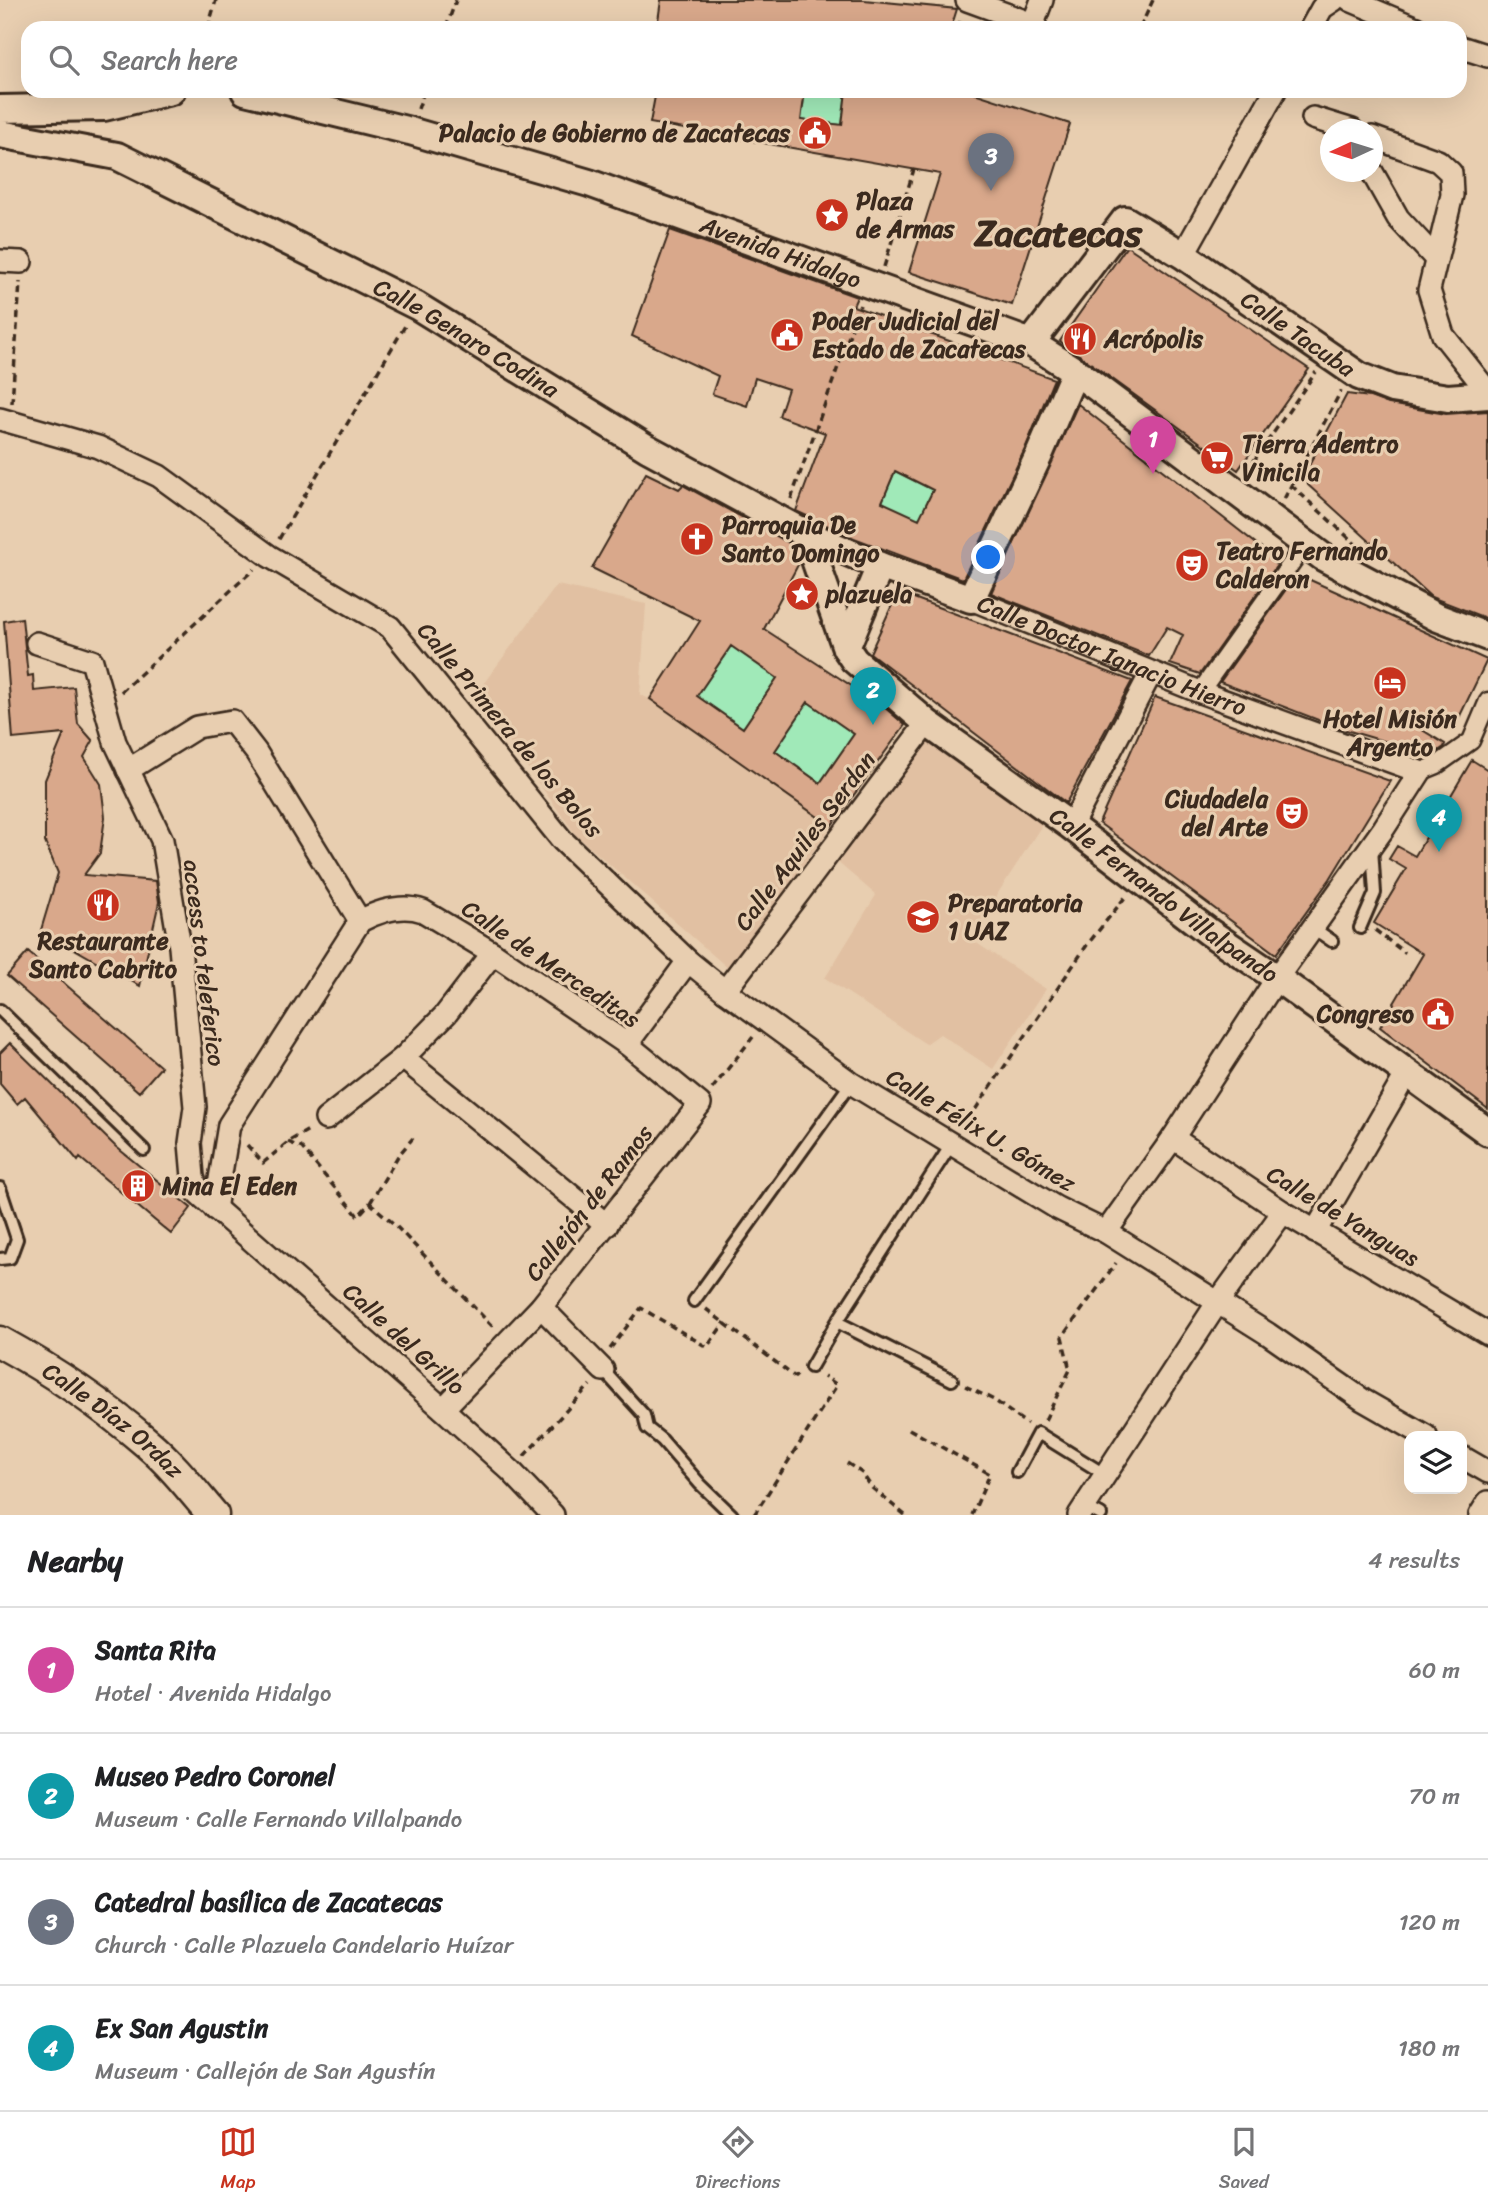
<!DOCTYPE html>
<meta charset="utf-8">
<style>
body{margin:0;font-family:Sriracha,sans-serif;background:#f6f6f6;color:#202124}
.controls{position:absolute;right:21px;bottom:21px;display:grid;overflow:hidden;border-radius:14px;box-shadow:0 7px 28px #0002}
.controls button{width:63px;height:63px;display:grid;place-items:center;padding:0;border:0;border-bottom:2px solid #e0e0e0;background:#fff;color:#202124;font:35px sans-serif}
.compass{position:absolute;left:1320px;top:119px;width:63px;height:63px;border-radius:50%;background:#fff;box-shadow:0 7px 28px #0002;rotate:266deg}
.you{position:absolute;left:989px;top:558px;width:24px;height:24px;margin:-18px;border:5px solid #fff;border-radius:50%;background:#1a73e8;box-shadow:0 0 0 10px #1a73e833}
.badge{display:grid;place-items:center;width:46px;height:46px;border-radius:50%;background:#c8321e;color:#fff;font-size:23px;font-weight:700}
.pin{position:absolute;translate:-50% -58px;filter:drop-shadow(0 2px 4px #0008)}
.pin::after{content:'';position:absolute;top:37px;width:24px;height:21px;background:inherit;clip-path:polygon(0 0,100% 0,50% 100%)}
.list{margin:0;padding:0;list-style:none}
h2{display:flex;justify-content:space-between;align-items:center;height:91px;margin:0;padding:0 28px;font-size:30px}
h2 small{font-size:23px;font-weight:400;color:#757577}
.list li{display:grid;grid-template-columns:46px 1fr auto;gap:21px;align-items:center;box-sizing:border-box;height:126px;padding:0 28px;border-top:2px solid #e0e0e0}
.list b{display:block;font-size:26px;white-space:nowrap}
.list p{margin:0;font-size:23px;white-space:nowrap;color:#757577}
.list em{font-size:23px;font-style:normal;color:#757577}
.icon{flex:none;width:38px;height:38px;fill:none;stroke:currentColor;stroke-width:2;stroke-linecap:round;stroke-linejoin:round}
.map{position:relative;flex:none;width:1488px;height:1515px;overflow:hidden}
.search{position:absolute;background:#fff;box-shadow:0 7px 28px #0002;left:21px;right:21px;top:21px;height:77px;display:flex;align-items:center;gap:18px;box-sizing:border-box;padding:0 24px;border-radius:21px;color:#757577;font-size:26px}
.sheet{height:595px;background:#fff}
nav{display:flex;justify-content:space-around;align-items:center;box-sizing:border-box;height:98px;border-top:2px solid #e0e0e0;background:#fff;font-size:19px;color:#757577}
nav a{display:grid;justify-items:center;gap:4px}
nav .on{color:#c8321e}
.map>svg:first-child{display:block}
.built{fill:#e1c0a2}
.green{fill:#a0e9b8;stroke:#6e8a6b;stroke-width:2}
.building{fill:#d9a88b;stroke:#3b2a1e;stroke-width:2;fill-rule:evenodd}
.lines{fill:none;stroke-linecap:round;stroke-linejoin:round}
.service-casing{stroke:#3b2a1e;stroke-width:16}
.pedestrian-casing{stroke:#3b2a1e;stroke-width:21}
.minor-casing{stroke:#3b2a1e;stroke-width:26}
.tertiary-casing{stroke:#3b2a1e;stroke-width:32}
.secondary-casing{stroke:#3b2a1e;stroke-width:35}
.path{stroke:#3b2a1e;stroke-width:3.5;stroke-dasharray:7 5;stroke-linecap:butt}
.service{stroke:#e8ceb0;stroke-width:10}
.pedestrian{stroke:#e8ceb0;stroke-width:16}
.minor{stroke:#e8ceb0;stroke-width:21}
.tertiary{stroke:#e8ceb0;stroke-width:26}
.secondary{stroke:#e8ceb0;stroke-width:30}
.labels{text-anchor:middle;stroke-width:6;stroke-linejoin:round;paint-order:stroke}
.poi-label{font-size:24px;font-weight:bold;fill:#3b2a1e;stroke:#e8ceb0;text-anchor:start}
.street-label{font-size:24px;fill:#3b2a1e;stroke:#e8ceb0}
.town-label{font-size:38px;font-weight:bold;fill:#3b2a1e;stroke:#e8ceb0}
</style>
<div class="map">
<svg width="1488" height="1515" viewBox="0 0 1488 1515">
<rect width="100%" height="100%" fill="#e8ceb0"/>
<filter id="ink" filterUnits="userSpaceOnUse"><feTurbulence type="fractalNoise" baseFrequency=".0143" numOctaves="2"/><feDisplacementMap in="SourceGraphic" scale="14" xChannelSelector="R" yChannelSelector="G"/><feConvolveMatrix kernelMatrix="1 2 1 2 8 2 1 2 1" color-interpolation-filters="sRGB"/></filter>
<g filter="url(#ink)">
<path class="built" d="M 557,585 L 646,604 L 640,695 L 650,699 L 831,826 L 729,969 L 576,835 L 475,695 Z
M 930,736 L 1044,822 L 969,938 L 1046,989 L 993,1069 L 940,1034 L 926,1044 L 825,978 L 876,895 L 835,860 Z"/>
<path class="green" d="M 805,91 L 846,91 L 842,125 L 801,120 Z
M 895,471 L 933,490 L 926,504 L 934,508 L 925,528 L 882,502 Z
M 731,646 L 777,678 L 743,728 L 697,696 Z
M 808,702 L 854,734 L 820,783 L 775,751 Z"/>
<path class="building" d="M 661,0 L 864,0 L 957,9 L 951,28 L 657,28 Z
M 656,91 L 805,91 L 801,120 L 842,125 L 846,91 L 968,91 L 1070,124 L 1012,305 L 909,272 L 940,174 L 650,123 Z
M 670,230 L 857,297 L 853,306 L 1054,379 L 1025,449 L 963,579 L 854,538 L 796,511 L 825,433 L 779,416 L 788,389 L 755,378 L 747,406 L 712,394 L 718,376 L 632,336 ZM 895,471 L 933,490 L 919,519 L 882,502 Z
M 1127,246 L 1309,369 L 1238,470 L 1060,341 Z
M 1347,394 L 1370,397 L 1389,404 L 1446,414 L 1488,411 L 1488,619 L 1431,597 L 1308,485 L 1305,473 Z
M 1078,404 L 1277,560 L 1275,564 L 1277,565 L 1200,674 L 1170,664 L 1183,635 L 1167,627 L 1149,656 L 991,593 Z
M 646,473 L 679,489 L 683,485 L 793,545 L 799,563 L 764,629 L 884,707 L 905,725 L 831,826 L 650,699 L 700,621 L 592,568 ZM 731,646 L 777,678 L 743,728 L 697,696 ZM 808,702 L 854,734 L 820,783 L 775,751 Z
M 1297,574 L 1487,660 L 1454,728 L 1399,711 L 1398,715 L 1445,744 L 1444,747 L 1434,754 L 1380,740 L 1339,728 L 1220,682 Z
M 898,592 L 1132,681 L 1066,803 L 870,653 Z
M 22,618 L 28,676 L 33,675 L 34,691 L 74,687 L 78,724 L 93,741 L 84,757 L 101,784 L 105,817 L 100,853 L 84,875 L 156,881 L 159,902 L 140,986 L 41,930 L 58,873 L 45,842 L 45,780 L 64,734 L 13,739 L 4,621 Z
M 1155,697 L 1390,781 L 1330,879 L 1276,954 L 1099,823 Z
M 1472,760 L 1488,770 L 1488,1109 L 1380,1027 L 1423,954 L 1374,923 L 1406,869 L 1389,859 L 1397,846 L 1415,856 Z
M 28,952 L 161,1067 L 139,1092 L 7,976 Z
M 10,1043 L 115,1146 L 191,1208 L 171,1234 L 80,1158 L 78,1161 L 25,1097 L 17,1104 L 0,1084 L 0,1053 Z"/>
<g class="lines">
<g class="service-casing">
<path id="service" d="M 1313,928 L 1332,941
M 1360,928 L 1375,893 L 1372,848
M 0,1010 L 144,1150
M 0,1188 L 17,1239 L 10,1258 L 0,1259
M 694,1301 L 851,1083
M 837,1322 L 952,1380
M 811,1367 L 837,1322 L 951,1145
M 603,1370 L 644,1415 L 647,1428 L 662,1440 L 700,1484 L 732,1515
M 1017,1472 L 1038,1433 L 1104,1474
M 1084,1506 L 1101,1515"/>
</g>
<g class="pedestrian-casing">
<path id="pedestrian" d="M 1200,692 L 1305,544
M 1420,772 L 1437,765 L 1471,741 L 1488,701"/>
</g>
<g class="minor-casing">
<g id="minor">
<path d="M 967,0 L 1033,24 L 1042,0"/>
<path d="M 1350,0 L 1416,28"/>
<path d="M 1311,28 L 1322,8 L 1334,0"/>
<path d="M 1460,47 L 1488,56"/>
<path d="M 1313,118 L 1352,130"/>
<path d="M 1372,137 L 1438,161 L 1451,173 L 1452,195 L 1429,290 L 1443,335 L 1488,392"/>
<path d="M 1372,172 L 1398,218 L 1436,259"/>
<path d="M 1183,255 L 1275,91"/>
<path d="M 0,261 L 21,262"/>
<path d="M 0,419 L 98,447 L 159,476 L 269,556 L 390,627 L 562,840 L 688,961 L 725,991 L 851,1083 L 1057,1208 L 1106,1232 L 1268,1334 L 1363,1400 L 1426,1436"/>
<path id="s1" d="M 971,599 L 1200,692 L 1420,772 L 1384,828 L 1277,978 L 1173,1138 L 1106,1232"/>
<path d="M 37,643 L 92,661 L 115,742 L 162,840 L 180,947 L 195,1107 L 190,1143 L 193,1177 L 198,1193 L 443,1409 L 511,1471 L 553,1515"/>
<path d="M 128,770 L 197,727 L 232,721 L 256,752 L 360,921"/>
<path d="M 1071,826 L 1151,673"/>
<path d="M 725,991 L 927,723"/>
<path d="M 627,1044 L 688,961"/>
<path d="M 403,1058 L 607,1225"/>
<path d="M 326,1119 L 403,1058 L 446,1014 L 493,953"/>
<path d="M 1173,1138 L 1283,1212 L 1488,1334"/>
<path d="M 215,1209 L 229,1125 L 360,921 C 379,911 402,904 423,911 L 493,953 L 627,1044 L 700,1104 L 541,1307 L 443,1409"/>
<path d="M 1315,1232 L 1407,1073"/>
<path d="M 541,1307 L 603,1370"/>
<path d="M 1462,1457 L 1488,1472"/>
<path d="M 1079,1515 L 1218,1302 L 1283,1212"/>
<path d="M 1480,1515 L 1488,1502"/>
</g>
</g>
<g class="tertiary-casing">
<g id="tertiary">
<path id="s2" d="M 245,91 L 410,131 L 589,183 L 1031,343 L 1075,371 L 1323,557 L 1436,617 L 1488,637"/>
<path d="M 0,109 L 104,107 L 171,91"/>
<path id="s3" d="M 0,134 L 117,156 L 417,306 L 647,448 L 806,534 L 846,648 L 854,660 L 927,723 L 1071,826 L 1209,932 L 1277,978 L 1488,1132"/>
<path id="s4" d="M 1031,343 L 1125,220 L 1183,255 L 1359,376 L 1392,389 L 1448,398 L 1488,395"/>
<path d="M 806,534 L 880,566 L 971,599 L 1039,455 L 1075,371"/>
<path d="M 846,648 L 880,566"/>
</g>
</g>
<g class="secondary-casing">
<g id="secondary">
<path id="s5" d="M 0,1342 C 51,1370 103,1405 147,1443 C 172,1464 192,1490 213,1515"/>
</g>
</g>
<path class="path" d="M 208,28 L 216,0
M 446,28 L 456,0
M 958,28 L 961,19
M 1140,28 L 1153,0
M 418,109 L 424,91
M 884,267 L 914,169
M 12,403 L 20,282
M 1246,472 L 1316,372
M 1291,485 L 1362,550
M 791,499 L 860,305
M 1284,499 L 1341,391
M 279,539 L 405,326
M 121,692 L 254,569
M 1375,930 L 1405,953
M 712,1089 L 753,1037
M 962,1129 L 1087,945 L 1127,895
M 288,1142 L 302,1148 L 358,1216 L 370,1203 L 394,1224 L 495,1329
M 247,1145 L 263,1163 L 288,1142 L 310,1129
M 370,1203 L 398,1156 L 413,1138
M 706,1309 L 795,1377 L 800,1372
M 610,1349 L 641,1308 L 707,1347 L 725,1322
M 965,1386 L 994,1400 L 1027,1424
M 1045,1420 L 1070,1370 L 1062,1337 L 1116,1263
M 909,1429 L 990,1474 L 972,1515
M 524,1456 L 590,1385
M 847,1463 L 862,1473 L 872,1488 L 905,1515
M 754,1515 L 837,1385 L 824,1376"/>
<use href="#service" class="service"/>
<use href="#pedestrian" class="pedestrian"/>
<use href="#minor" class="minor"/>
<use href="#tertiary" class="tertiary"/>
<use href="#secondary" class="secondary"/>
</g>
</g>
<defs>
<g id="civic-disc" transform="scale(1.75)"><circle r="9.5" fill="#c8321e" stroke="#e8ceb0"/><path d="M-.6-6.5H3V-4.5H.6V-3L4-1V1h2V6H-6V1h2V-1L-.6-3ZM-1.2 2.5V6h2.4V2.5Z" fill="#fff"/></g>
<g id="sight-disc" transform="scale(1.75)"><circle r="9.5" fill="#c8321e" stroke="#e8ceb0"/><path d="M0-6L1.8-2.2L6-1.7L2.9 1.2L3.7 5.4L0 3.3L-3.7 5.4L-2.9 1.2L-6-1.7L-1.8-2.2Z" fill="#fff"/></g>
<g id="restaurant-disc" transform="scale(1.75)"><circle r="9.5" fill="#c8321e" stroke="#e8ceb0"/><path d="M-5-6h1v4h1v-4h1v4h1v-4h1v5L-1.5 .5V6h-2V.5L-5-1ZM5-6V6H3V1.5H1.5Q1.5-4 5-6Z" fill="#fff"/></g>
<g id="supermarket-disc" transform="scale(1.75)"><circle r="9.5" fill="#c8321e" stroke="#e8ceb0"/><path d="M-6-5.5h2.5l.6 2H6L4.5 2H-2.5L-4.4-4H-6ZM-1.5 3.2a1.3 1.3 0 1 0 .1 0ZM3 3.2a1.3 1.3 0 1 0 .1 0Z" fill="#fff"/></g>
<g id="church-disc" transform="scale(1.75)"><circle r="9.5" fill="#c8321e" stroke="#e8ceb0"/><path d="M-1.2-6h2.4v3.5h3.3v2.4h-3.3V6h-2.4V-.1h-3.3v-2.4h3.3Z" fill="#fff"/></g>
<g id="theatre-disc" transform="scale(1.75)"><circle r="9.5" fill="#c8321e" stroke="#e8ceb0"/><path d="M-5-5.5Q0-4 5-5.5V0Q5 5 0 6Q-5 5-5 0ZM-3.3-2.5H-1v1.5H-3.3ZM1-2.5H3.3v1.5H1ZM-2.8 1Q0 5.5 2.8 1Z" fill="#fff"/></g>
<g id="hotel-disc" transform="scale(1.75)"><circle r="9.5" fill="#c8321e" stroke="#e8ceb0"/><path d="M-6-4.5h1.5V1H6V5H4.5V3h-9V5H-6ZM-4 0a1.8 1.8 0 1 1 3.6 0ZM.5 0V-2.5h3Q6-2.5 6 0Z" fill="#fff"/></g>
<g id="school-disc" transform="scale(1.75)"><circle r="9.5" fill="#c8321e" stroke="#e8ceb0"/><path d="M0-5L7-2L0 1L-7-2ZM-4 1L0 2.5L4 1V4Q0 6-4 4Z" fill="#fff"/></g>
<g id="building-disc" transform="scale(1.75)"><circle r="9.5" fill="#c8321e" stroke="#e8ceb0"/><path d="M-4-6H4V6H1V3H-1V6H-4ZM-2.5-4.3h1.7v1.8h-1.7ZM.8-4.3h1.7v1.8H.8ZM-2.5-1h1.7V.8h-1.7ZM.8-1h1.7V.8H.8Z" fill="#fff"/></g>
</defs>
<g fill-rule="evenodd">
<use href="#civic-disc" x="815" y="133"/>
<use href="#sight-disc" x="832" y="215"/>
<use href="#civic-disc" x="787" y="335"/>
<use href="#restaurant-disc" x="1080" y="339"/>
<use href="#supermarket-disc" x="1217" y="458"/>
<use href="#church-disc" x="697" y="539"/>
<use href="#theatre-disc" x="1192" y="565"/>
<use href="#sight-disc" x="802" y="594"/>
<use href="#hotel-disc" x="1390" y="683"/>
<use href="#theatre-disc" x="1292" y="813"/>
<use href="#restaurant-disc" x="103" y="905"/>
<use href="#school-disc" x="923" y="917"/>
<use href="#civic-disc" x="1438" y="1014"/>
<use href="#building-disc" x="138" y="1186"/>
</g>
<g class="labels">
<g class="poi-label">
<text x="790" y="141" text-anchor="end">Palacio de Gobierno de Zacatecas</text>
<text x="856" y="209">Plaza<tspan x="856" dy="28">de Armas</tspan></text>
<text x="812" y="329">Poder Judicial del<tspan x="812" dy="28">Estado de Zacatecas</tspan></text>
<text x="1104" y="347">Acrópolis</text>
<text x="1242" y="452">Tierra Adentro<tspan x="1242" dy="28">Vinicila</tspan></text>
<text x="722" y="533">Parroquia De<tspan x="722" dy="28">Santo Domingo</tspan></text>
<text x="1216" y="559">Teatro Fernando<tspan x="1216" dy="28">Calderon</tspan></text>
<text x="826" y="602">plazuela</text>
<text x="1390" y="727" text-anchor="middle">Hotel Misión<tspan x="1390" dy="28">Argento</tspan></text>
<text x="1268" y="807" text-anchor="end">Ciudadela<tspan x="1268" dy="28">del Arte</tspan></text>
<text x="948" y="911">Preparatoria<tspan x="948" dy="28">1 UAZ</tspan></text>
<text x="103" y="949" text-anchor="middle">Restaurante<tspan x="103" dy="28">Santo Cabrito</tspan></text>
<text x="1414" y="1022" text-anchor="end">Congreso</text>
<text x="162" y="1194">Mina El Eden</text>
</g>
<g class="street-label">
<text dy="8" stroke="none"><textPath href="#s2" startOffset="560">Avenida Hidalgo</textPath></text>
<text dy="8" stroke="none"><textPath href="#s4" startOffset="362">Calle Tacuba</textPath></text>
<text dy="8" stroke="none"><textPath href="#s3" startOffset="513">Calle Genaro Codina</textPath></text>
<text dy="8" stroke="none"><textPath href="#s1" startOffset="152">Calle Doctor Ignacio Hierro</textPath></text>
<text transform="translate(510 730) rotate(50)" y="8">Calle Primera de los Bolos</text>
<text transform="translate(805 841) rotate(-53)" y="8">Calle Aquiles Serdan</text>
<text dy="8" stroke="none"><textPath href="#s3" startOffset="1430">Calle Fernando Villalpando</textPath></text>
<text transform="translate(204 963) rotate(83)" y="8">access to teleferico</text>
<text transform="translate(551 964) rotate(34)" y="8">Calle de Merceditas</text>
<text transform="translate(981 1130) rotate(31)" y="8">Calle Félix U. Gómez</text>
<text transform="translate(589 1203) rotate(-52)" y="8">Callejón de Ramos</text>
<text transform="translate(1343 1216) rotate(31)" y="8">Calle de Yanguas</text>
<text transform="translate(404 1339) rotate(42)" y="8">Calle del Grillo</text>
<text dy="8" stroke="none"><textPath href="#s5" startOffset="138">Calle Díaz Ordaz</textPath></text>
</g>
<g class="town-label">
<text x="1058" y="246">Zacatecas</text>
</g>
</g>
</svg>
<div class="controls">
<button><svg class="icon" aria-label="layers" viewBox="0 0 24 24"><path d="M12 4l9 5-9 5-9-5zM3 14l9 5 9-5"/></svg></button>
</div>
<svg class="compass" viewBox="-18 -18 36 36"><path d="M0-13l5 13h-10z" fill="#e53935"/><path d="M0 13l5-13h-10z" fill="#757577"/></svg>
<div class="you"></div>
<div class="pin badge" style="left:1153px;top:474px;background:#d1479c">1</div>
<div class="pin badge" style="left:873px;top:725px;background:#0f9aa8">2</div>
<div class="pin badge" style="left:991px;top:191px;background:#6b7280">3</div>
<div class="pin badge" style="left:1439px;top:852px;background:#0f9aa8">4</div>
<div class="search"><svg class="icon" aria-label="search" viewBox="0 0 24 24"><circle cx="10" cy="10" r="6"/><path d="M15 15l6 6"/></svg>Search here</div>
</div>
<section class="sheet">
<h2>Nearby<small>4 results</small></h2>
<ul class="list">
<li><span class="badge" style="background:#d1479c">1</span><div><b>Santa Rita</b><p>Hotel · Avenida Hidalgo</p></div><em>60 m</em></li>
<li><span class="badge" style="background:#0f9aa8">2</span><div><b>Museo Pedro Coronel</b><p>Museum · Calle Fernando Villalpando</p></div><em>70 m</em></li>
<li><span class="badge" style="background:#6b7280">3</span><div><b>Catedral basílica de Zacatecas</b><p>Church · Calle Plazuela Candelario Huízar</p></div><em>120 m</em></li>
<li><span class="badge" style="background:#0f9aa8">4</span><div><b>Ex San Agustin</b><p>Museum · Callejón de San Agustín</p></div><em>180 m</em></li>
</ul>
</section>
<nav>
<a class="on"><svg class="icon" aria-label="map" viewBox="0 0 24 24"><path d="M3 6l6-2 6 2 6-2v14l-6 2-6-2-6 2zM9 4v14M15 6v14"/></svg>Map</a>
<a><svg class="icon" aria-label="directions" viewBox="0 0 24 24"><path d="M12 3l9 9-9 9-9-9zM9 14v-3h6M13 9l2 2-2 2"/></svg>Directions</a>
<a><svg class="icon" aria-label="saved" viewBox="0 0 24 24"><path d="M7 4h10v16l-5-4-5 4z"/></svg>Saved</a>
</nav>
